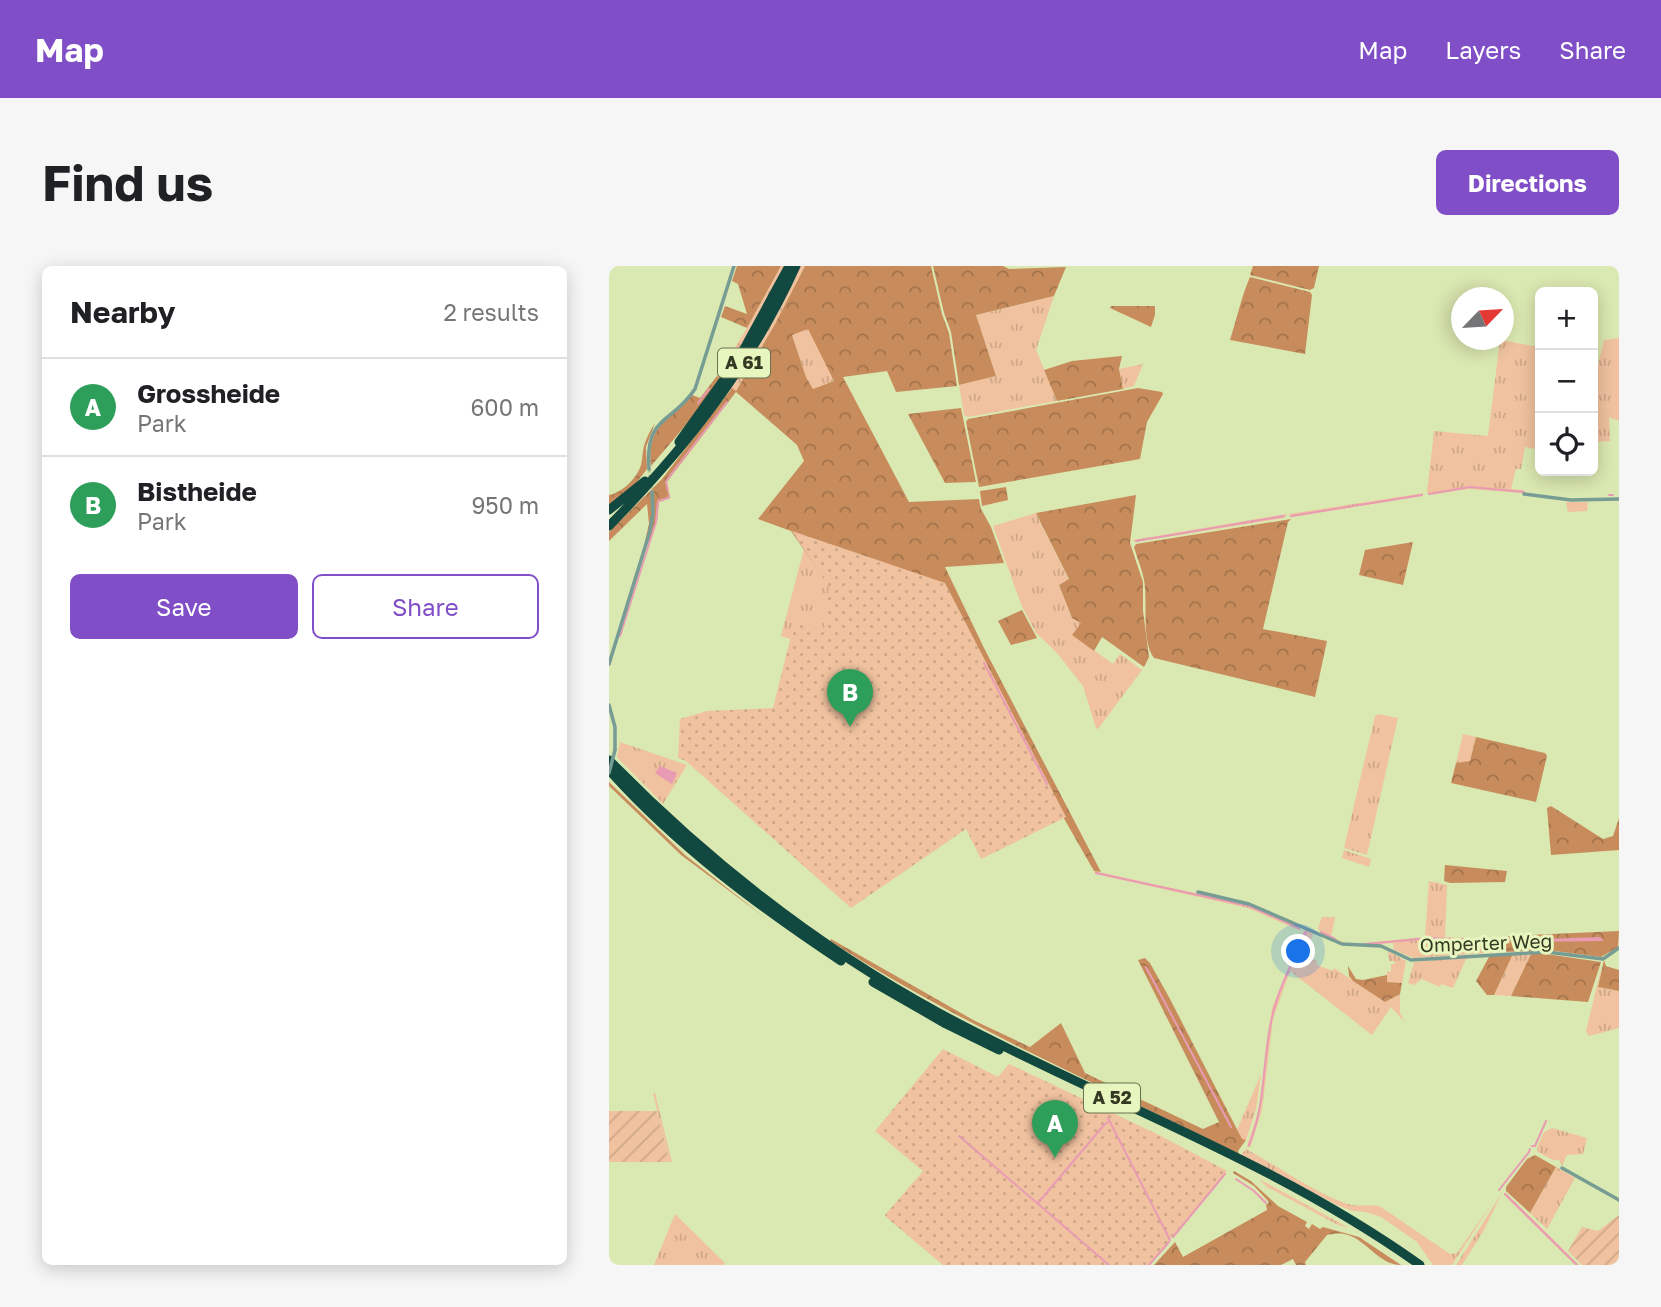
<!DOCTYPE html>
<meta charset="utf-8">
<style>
body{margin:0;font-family:"Golos Text",sans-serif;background:#f6f6f6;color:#202124}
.controls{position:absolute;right:21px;top:21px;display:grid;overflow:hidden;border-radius:10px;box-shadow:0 4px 18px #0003}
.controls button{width:63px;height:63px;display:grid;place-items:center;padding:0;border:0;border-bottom:2px solid #e0e0e0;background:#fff;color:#202124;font:35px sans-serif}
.compass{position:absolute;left:842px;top:21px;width:63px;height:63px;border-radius:50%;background:#fff;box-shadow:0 4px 18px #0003;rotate:65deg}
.you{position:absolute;left:690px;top:686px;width:24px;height:24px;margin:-18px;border:5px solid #fff;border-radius:50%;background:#1a73e8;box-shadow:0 0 0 10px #1a73e833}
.badge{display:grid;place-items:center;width:46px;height:46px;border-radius:50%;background:#804ec6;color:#fff;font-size:23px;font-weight:700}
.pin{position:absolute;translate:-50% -58px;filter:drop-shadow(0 2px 4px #0008)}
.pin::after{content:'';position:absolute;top:37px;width:24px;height:21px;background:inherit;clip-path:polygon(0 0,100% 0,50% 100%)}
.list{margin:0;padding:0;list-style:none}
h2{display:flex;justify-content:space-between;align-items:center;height:91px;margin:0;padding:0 28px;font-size:30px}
h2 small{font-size:23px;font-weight:400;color:#757577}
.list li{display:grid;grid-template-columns:46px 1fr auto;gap:21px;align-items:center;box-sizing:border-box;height:98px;padding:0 28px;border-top:2px solid #e0e0e0}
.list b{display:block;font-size:26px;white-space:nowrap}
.list p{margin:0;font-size:23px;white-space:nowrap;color:#757577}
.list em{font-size:23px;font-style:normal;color:#757577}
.actions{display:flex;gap:14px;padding:21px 28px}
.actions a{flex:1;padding:16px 0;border:2px solid #804ec6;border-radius:10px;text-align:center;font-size:24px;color:#804ec6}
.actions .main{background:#804ec6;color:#fff}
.icon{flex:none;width:38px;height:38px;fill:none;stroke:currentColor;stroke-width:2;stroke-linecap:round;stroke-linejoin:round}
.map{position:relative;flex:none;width:1010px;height:999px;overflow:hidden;border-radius:10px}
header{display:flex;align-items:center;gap:42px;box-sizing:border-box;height:98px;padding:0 35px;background:#804ec6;color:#fff}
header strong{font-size:33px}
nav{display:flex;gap:38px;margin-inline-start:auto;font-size:24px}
.intro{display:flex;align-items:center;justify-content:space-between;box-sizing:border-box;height:168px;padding:0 42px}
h1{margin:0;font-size:49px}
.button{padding:18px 32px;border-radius:10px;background:#804ec6;color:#fff;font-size:24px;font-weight:700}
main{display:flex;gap:42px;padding:0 42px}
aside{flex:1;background:#fff;border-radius:10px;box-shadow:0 4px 18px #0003}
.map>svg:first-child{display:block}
.grass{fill:url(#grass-tufts)}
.forest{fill:url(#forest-crowns);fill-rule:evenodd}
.park{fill:url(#park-dots)}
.garden{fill:url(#garden-furrows)}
.pitch{fill:#f0c29f}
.water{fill:#e89bb3}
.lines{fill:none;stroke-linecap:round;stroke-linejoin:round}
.stream{stroke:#e89bb3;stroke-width:2}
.street-tunnel{stroke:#b9c594;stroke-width:3.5;stroke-dasharray:3.5 2;stroke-linecap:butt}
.street{stroke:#769c94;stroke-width:3.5}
.highway{stroke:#11483f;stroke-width:9}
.street-bridge{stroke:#769c94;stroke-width:3.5}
.labels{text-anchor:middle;stroke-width:6;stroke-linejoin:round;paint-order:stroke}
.shield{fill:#e7f6be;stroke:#697151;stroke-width:2}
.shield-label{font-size:18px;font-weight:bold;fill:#333822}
.street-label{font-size:19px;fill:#333822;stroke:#e7f6be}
</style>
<header>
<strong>Map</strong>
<nav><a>Map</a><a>Layers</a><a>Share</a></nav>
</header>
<div class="intro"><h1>Find us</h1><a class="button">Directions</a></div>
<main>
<aside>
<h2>Nearby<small>2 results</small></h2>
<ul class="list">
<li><span class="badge" style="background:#2e9e5b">A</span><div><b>Grossheide</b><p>Park</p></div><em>600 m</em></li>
<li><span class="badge" style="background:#2e9e5b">B</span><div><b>Bistheide</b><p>Park</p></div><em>950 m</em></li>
</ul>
<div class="actions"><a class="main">Save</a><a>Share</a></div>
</aside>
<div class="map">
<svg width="1010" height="999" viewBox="0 0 1010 999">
<defs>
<pattern id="grass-tufts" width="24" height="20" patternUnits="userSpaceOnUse" patternTransform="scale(1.75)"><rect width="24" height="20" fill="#f0c29f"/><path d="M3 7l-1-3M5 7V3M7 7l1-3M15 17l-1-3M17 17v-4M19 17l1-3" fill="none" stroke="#cea789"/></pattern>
<pattern id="forest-crowns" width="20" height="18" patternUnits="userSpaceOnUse" patternTransform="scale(1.75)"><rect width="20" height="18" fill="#c88c5c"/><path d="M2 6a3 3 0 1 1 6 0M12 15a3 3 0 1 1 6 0" fill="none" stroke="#a3734c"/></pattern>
<pattern id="park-dots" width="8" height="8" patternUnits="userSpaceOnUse" patternTransform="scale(1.75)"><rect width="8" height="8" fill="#f0c29f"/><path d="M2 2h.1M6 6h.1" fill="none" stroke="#cea789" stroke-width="1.8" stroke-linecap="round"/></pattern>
<pattern id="garden-furrows" width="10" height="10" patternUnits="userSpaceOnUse" patternTransform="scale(1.75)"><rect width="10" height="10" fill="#f0c29f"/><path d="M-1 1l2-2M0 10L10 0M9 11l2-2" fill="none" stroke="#cea789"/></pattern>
</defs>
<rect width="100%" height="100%" fill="#dae8b1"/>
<path class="grass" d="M 172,0 L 196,0 L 166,58 L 126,126 L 108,110 L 138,62 Z
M 445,30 L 427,84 L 448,135 L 359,151 L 355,149 L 350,119 L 387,110 L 367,49 Z
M 200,62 L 225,115 L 204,123 L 197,111 L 183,69 Z
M 1010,72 L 1010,155 L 1000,151 L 1001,175 L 984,176 L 984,119 L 995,74 Z
M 891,74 L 931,81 L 931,201 L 928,200 L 931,184 L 916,181 L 912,203 L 907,203 L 902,223 L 915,224 L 915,227 L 860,223 L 820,229 L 818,226 L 825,165 L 879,170 Z
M 534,98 L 525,120 L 514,123 L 510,103 Z
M 815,227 L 812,230 L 683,251 L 680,248 Z
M 427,247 L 460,314 L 450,319 L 463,352 L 473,357 L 464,369 L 504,398 L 511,388 L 533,404 L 489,463 L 487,462 L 474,420 L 448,387 L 427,367 L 412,338 L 384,260 Z
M 678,248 L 675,252 L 526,276 L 524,274 Z
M 195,283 L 241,327 L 222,386 L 172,370 Z
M 769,448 L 789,452 L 758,589 L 735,582 L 766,450 Z
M 854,468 L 867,471 L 861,496 L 847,497 Z
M 11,476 L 78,499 L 54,538 L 8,491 Z
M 735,584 L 762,593 L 760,601 L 733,592 Z
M 485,605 L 640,639 L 691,661 L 692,665 L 639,642 L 487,608 Z
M 820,615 L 838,619 L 836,671 L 896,674 L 894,684 L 891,686 L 805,692 L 785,684 L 784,677 C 763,679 721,683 709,662 L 713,651 L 726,651 L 722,671 L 739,678 L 748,678 L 816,671 Z
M 698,664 L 704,667 L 697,691 L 708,695 L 708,699 L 724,705 L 725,702 L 776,736 L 791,728 L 791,747 L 796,756 L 782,741 L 763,769 L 681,705 L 664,753 L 653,844 L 641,882 L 638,880 L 650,843 L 663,742 L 694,666 Z
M 779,685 L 797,695 L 793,717 L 777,716 L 778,705 L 782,706 L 782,698 L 786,698 L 785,695 L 780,695 Z
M 904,688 L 922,688 L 902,730 L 885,729 Z
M 858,691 L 844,722 L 832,718 L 831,721 L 813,713 L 805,719 L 799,717 L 805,696 Z
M 994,695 L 989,721 L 1010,725 L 1010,762 L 980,770 L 977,765 Z
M 652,808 L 647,843 L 637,874 L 633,874 L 628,864 Z
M 44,827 L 46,827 L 63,896 L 0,897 L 59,896 L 60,894 Z
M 943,862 L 978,872 L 974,888 L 958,889 L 953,900 L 950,894 L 944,894 L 929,886 L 928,882 L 935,866 Z
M 637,883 C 669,900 705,927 739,938 C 750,942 761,937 772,941 L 841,988 L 848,987 L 884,936 L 843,999 L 824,999 L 808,976 L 772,951 L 757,946 L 744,945 L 728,939 L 632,889 Z
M 947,901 L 966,912 L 938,963 L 921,947 Z
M 650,913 L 740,962 L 727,958 L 658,921 Z
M 896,926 L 970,999 L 966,999 L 895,929 Z
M 893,927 L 875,964 L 853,999 L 847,999 Z
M 66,948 L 116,997 L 114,999 L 45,999 Z"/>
<path class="forest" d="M 128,0 L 172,0 L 138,62 L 112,51 L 116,40 L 138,48 L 129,18 L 123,15 Z
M 196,0 L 322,0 L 333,48 L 340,67 L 348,120 L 287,126 L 278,105 L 234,111 L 300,236 L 370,233 L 372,243 L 382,261 L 395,297 L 336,301 L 375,382 L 492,606 L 485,605 L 441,528 L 257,373 L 182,265 L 149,253 L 195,195 L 188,179 L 127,126 L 57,217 L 61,232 L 50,236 L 48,255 L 41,276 L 36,275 L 40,258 L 38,238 L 0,275 L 0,266 L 53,213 L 123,122 L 127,125 L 166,58 ZM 199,63 L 225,115 L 204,123 L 197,111 L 183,69 Z
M 324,0 L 394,0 L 400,3 L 457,1 L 445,30 L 367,49 L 387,110 L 350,119 L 342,66 L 335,47 Z
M 644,0 L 710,0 L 705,22 L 701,24 L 641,9 Z
M 641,11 L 701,26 L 703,29 L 696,88 L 621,74 C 628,52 632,32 641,11 Z
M 502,40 L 546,40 L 546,49 L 542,61 L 501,42 Z
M 513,90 L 510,103 L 514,123 L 448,135 L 435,104 L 463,95 Z
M 108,110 L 112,113 L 87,147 L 42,200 C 37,163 59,151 83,129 L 91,132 Z
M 529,122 L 553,126 L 554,128 L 538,156 L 531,193 L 370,221 L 357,156 L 359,153 Z
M 352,142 L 367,216 L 336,217 L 299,148 Z
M 46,157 L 37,181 L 38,203 L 28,216 L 0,241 L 0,229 C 13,227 28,212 32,199 C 34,192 33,184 36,177 C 38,170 42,164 46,157 Z
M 397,221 L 399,234 L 373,240 L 371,225 Z
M 527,229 L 521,277 L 534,316 L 534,345 L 540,391 L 535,401 L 493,371 L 485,385 L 463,369 L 472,357 L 463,352 L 450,319 L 460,313 L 427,247 Z
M 682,253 L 679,256 L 654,363 L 718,375 L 706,431 L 545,392 C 532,375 539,335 535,314 C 533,303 528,292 525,281 L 527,278 Z
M 804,276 L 794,319 L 750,309 L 756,284 Z
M 413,344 L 428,372 L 402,379 L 389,355 Z
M 867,471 L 936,487 L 938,490 L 927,536 L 842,517 L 847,497 L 861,495 Z
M 0,516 L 76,589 L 158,653 L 72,589 L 0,520 Z
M 942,540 L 994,573 L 1004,570 L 1010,552 L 1010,584 L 942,589 L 938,542 Z
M 836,599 L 898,605 L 896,616 L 841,617 L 835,615 Z
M 1010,665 L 1009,681 L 992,691 L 938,684 L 898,686 L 896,683 L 899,670 Z
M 222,673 L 366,755 L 421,781 L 452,757 L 476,807 L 594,863 L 610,856 L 529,694 L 536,692 L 541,697 L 561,733 L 633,873 L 637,874 L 629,885 L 630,888 C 492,819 351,759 221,675 Z
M 904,688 L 885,729 L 878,729 L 867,715 L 881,689 Z
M 922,688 L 937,688 L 992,696 L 979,736 L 902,730 Z
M 995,694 L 997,700 L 1010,704 L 1010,725 L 989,721 Z
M 739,700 L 747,713 L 754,714 L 778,709 L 778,716 L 793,717 L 791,728 L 776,736 L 744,715 L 740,710 Z
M 926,889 L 947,901 L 921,947 L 897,925 L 897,921 L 918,893 Z
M 625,905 L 642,915 L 669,940 L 698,956 L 696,960 L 700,963 L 703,958 L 711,963 L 714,961 L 750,971 L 792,999 C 769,999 757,972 735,968 C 729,967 723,968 718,969 L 696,996 L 697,999 L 687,999 L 684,993 L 672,999 L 545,999 L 566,976 L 574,991 L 658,944 L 657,939 L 660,936 L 645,920 L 624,907 Z"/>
<path class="park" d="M 183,265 L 336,317 L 457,551 L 372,593 L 357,563 L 242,642 L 77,495 L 69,492 L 71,453 L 98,445 L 164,442 L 185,358 L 215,363 L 220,321 Z
M 334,783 L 389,811 L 400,798 L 548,868 L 618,905 L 540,999 L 334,999 L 277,951 L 276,949 L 314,905 L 266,865 Z"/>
<path class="garden" d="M 0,845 L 48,845 L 60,894 L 58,896 L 0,896 Z
M 1010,949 L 1010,999 L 973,999 L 959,985 L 973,961 L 989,965 Z"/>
<path class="pitch" d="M 957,236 L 979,236 L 978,245 L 959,246 Z"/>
<path class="water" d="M 51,500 L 68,507 L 63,518 L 46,507 Z
M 991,671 L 995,675 L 911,676 L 911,674 Z"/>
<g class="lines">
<path class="stream" d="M 89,137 L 100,123
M 59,225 L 57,215 L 118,136
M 820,228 L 861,221 L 915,226
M 1000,229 L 1004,229
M 682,250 L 813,229
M 527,275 L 675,250
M 11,370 L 47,256 L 49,235 L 59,232 L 60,229
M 375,397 L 438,518
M 487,607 L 640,640 L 690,662
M 712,666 L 726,673
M 756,678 L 821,672 L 894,676
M 537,701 L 622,861
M 499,852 L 561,974
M 350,870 L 500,999
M 640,879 C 657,837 653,799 662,756 C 668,725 684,695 697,665
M 923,880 L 926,880 L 937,855
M 627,913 L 645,925 L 657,937
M 890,924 L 920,886 L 921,883
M 896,928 L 968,999
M 429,937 L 495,859 L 499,856
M 564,971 L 616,908
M 540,999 L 560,976"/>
<path class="street-tunnel" d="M 40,203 L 43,226"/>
<path class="street" d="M 40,203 C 36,149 62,159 86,123 L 125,0
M 915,228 L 962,234 L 1010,233
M 0,398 L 41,265 L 44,247 L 43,226
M 0,439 L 6,461 L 6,484
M 589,626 L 640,638 L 733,678 L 772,680 L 802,694 L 938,686 L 994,693 L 1010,682
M 953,902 L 1010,934"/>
<path class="highway" d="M 70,176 L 129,94 L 180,0
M 0,244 L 36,215
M 0,260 C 76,182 142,100 187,0
M 0,494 C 97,593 207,680 330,747 C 489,833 663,893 811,999
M 0,504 C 66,578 149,640 232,695
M 264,716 L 337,758 L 390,784"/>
<path class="street-bridge" d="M 0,507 L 6,484"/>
</g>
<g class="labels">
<g class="shield">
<rect x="109" y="82.5" width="52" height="29" rx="5"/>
<rect x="475" y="817.5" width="56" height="29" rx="5"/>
</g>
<g class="shield-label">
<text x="135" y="103">A 61</text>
<text x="503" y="838">A 52</text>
</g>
<g class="street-label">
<text transform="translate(877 677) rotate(-2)" y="7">Omperter Weg</text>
</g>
</g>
</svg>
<div class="controls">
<button>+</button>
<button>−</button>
<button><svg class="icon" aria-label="locate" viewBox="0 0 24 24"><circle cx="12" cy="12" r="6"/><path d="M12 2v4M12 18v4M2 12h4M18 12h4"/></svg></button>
</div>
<svg class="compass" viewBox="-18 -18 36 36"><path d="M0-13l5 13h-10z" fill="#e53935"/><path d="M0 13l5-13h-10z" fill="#757577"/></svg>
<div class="you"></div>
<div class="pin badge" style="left:446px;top:892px;background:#2e9e5b">A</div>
<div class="pin badge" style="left:241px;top:461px;background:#2e9e5b">B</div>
</div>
</main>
